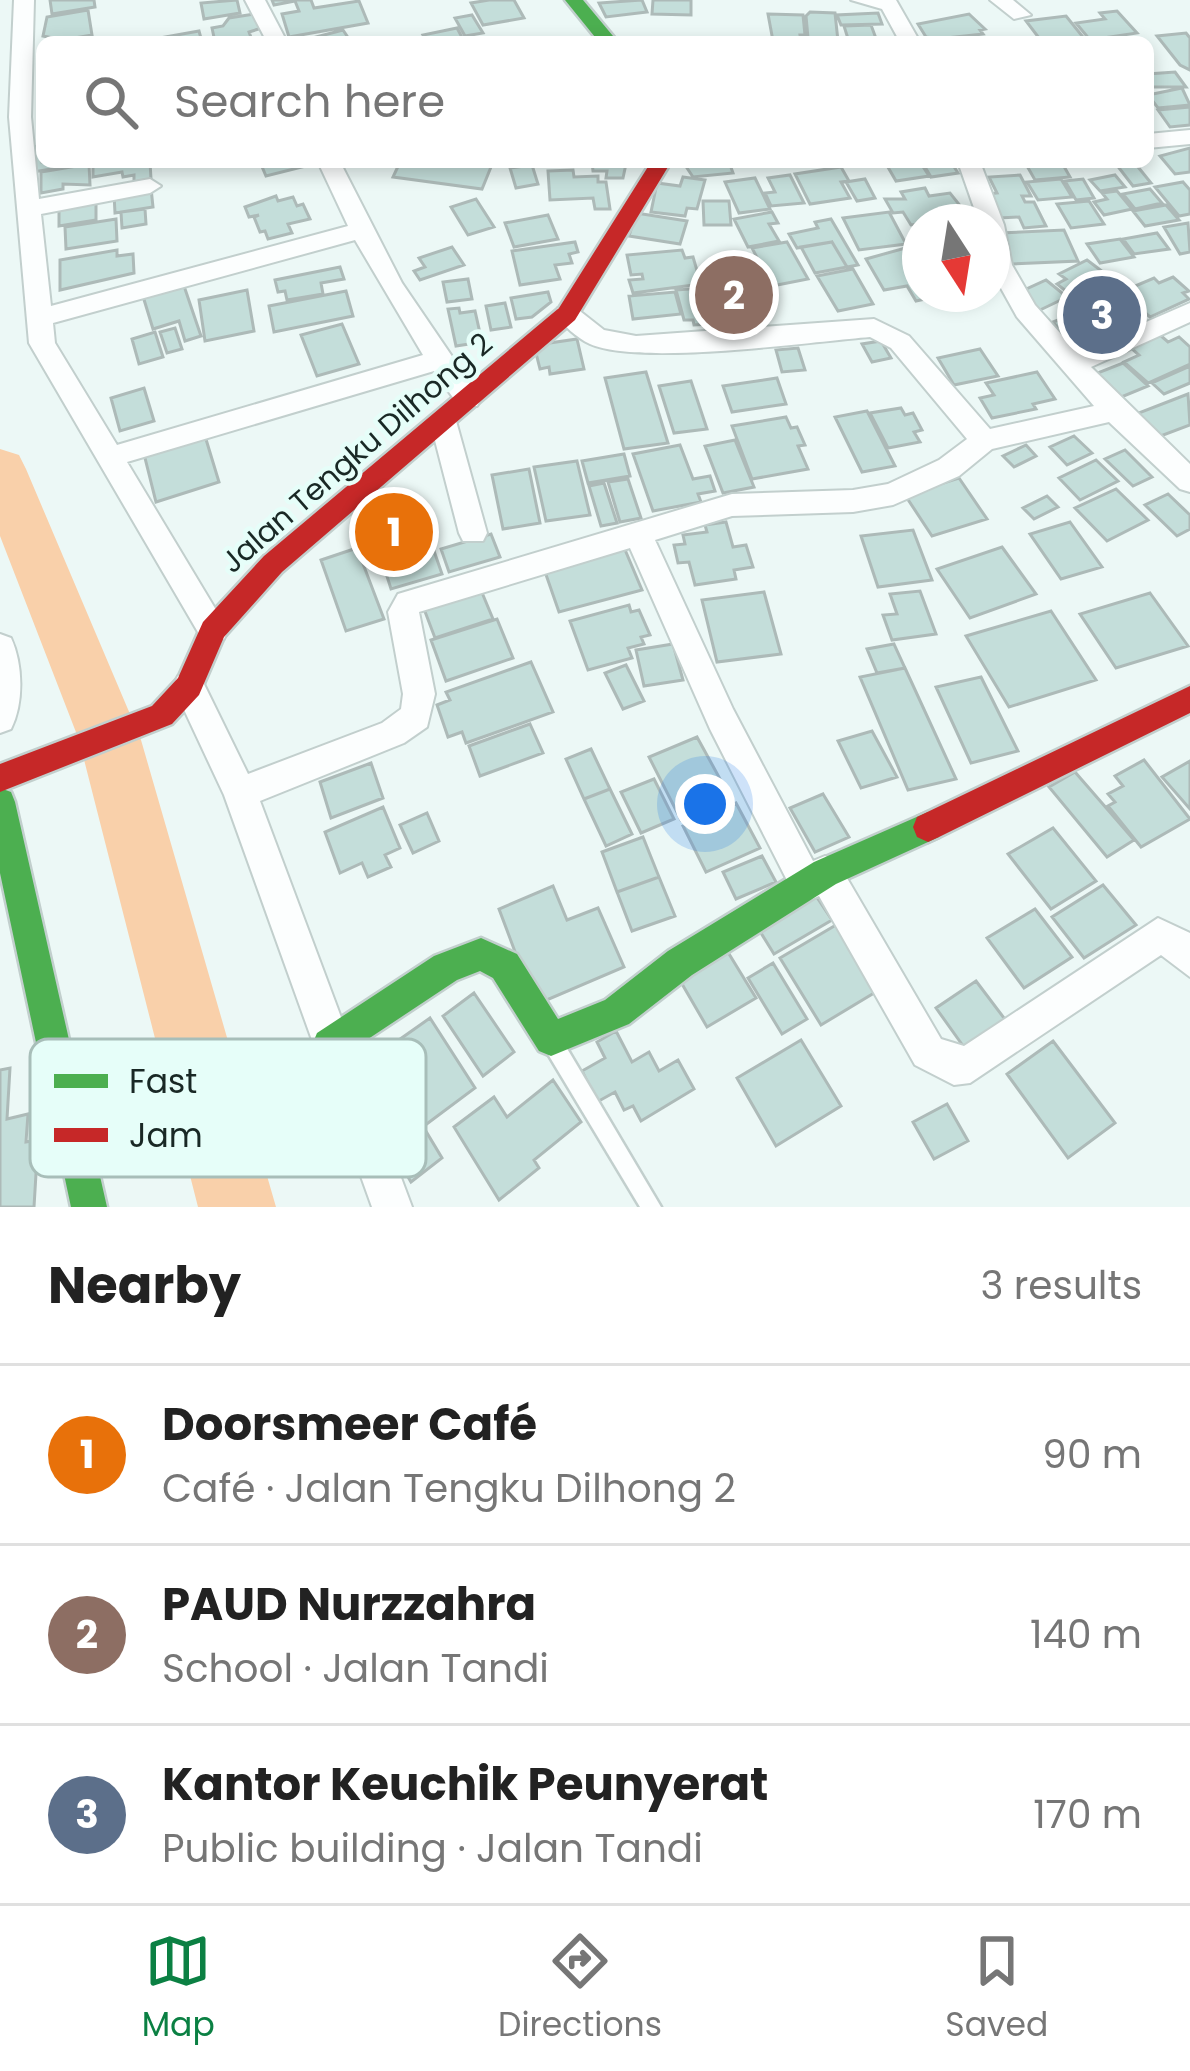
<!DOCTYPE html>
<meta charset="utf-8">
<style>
body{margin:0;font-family:Poppins,sans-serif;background:#f6f6f6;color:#222}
.compass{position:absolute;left:902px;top:204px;width:108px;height:108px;border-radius:50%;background:#fff;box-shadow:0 6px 18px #0003;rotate:168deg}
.you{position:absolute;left:705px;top:804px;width:42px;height:42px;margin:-30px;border:9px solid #fff;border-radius:50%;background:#1a73e8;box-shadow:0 0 0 18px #1a73e833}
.badge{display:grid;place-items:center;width:78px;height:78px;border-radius:50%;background:#0b8043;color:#fff;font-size:39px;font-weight:700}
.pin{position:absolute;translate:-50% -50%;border:6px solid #fff;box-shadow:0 3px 12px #0006}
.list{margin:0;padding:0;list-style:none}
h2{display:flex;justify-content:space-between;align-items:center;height:156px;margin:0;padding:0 48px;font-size:51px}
h2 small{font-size:39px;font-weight:400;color:#767676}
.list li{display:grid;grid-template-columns:78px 1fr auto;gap:36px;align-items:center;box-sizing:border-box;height:180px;padding:0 48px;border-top:3px solid #e0e0e0}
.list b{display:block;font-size:45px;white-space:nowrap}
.list p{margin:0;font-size:39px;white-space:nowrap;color:#767676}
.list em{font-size:39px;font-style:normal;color:#767676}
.icon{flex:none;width:66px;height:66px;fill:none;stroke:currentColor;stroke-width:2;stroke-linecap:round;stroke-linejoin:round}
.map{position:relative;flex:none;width:1190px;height:1207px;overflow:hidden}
.search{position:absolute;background:#fff;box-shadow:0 6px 18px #0003;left:36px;right:36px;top:36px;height:132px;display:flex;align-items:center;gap:30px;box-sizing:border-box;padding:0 42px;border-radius:18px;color:#767676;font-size:45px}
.sheet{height:696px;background:#fff}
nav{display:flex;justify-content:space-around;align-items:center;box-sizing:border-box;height:168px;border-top:3px solid #e0e0e0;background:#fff;font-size:33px;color:#767676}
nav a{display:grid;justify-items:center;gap:6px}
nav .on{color:#0b8043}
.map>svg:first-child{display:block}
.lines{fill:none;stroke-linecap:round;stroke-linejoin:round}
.river{fill:#f9d0aa;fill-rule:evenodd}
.building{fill:#c4deda;stroke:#adbab8;stroke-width:3}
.lane-casing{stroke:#c2cfcd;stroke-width:5}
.street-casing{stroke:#c2cfcd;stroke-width:4}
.fast-casing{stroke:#c2cfcd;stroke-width:5}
.jam-casing{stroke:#c2cfcd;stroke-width:5}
.lane{fill:#fcfefe;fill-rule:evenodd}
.street{fill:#fcfefe;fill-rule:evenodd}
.fast{fill:#4caf50;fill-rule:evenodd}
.jam{fill:#c62828;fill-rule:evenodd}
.labels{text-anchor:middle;stroke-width:9;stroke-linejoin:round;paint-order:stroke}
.street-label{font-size:30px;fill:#192825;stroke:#e6fef9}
.key{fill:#e6fef9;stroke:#a8beb9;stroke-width:3}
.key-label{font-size:33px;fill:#192825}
</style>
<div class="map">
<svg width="1190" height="1207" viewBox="0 0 1190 1207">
<rect width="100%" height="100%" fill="#ecf8f6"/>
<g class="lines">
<path class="river" d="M 0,449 L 19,455 L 26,469 L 141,740 L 276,1207 L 198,1207 L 79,740 L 0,536 Z"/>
</g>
<path class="building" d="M 50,0 L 94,0 L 95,7 L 52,14 Z
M 237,0 L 240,13 L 204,19 L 201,3 Z
M 272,0 L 311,0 L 314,8 L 359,1 L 368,23 L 289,37 L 282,14 L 299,11 L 295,1 L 274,5 Z
M 489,0 L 514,0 L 524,18 L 483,25 L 471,3 Z
M 642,0 L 647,12 L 606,17 L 599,3 Z
M 653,0 L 691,0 L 691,15 L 652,14 Z
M 88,10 L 92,35 L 63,40 L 43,36 L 47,17 Z
M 1117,11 L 1137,33 L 1090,40 L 1076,23 L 1105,19 L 1100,13 Z
M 810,12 L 835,13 L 838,41 L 808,38 L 806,16 Z
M 261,13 L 265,27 L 249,32 L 252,40 L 215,42 L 212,28 L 223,26 L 229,18 Z
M 878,13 L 882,24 L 841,25 L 837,15 Z
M 768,14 L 803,15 L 805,35 L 800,35 L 801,41 L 773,41 Z
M 969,14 L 985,29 L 980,30 L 983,34 L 937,39 L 926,37 L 918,24 Z
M 472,15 L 483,33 L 465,36 L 455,18 Z
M 1066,16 L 1087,42 L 1042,42 L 1026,21 Z
M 871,25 L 877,41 L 849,42 L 844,26 Z
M 457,28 L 464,41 L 427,42 L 423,35 Z
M 343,30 L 351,42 L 297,42 Z
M 199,31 L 202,42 L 154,42 L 154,39 Z
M 1186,33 L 1190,38 L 1190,70 L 1180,65 L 1157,36 Z
M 1175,72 L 1186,87 L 1148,87 L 1148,74 Z
M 1182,88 L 1190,105 L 1158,108 L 1148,95 Z
M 1190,107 L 1190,125 L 1170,127 L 1158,110 Z
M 42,146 L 42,162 L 70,162 L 70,166 L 33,172 L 32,147 Z
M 1190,148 L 1190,172 L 1175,174 L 1160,156 Z
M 150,162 L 151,179 L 134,182 L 134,175 L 123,177 L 122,172 L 93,177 L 93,163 Z
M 260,162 L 300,162 L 302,167 L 266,176 Z
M 400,162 L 493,162 L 482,189 L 393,177 Z
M 592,162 L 632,162 L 626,164 L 623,178 L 606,178 L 607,171 L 593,171 Z
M 683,162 L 729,162 L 733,173 L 693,177 Z
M 885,162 L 920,162 L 929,176 L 896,181 Z
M 922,162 L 951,162 L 958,173 L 931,177 Z
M 1134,162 L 1151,183 L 1133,186 L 1116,164 Z
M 1031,163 L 1062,163 L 1070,177 L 1035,180 L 1027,166 Z
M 89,164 L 90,185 L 63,184 L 63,189 L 41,193 L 41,172 Z
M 532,165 L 538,184 L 516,188 L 510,168 Z
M 841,167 L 849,181 L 841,182 L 850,198 L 810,204 L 795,174 Z
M 573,170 L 574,177 L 598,176 L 598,182 L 606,182 L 610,209 L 595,209 L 593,198 L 550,200 L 548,171 Z
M 790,175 L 804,203 L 771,206 L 765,193 L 775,192 L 768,178 Z
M 1020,175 L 1031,196 L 1022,196 L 1025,202 L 1034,202 L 1046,226 L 1024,228 L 1019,217 L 999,218 L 987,194 L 997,193 L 989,177 Z
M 1115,175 L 1125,187 L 1100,191 L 1090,180 Z
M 683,177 L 705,180 L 697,209 L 687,208 L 685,216 L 651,212 L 657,183 L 680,186 Z
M 755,178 L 770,209 L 739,213 L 725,182 Z
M 865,179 L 875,198 L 857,201 L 846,182 Z
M 1061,179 L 1072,197 L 1038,200 L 1027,182 Z
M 1083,179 L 1094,198 L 1076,200 L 1065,181 Z
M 1183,182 L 1190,190 L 1190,214 L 1179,216 L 1155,187 Z
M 151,188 L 153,207 L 115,213 L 114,194 Z
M 925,188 L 929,196 L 950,193 L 970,218 L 911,225 L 903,212 L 893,213 L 885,199 L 905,199 L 901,192 Z
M 1150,189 L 1162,203 L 1135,209 L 1123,194 Z
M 1117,191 L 1132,209 L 1104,215 L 1094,202 L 1107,199 L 1102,193 Z
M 276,196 L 278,201 L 293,197 L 297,206 L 303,204 L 310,219 L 288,224 L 292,233 L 268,239 L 265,231 L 260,232 L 254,217 L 259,215 L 249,217 L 245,207 Z
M 476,199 L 494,227 L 468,235 L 451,207 Z
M 96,200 L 96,220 L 59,226 L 59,206 Z
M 703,201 L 729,201 L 731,225 L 704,225 Z
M 1089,201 L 1104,224 L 1071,228 L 1057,204 Z
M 1166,205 L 1179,220 L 1145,226 L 1133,211 Z
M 145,209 L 146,224 L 122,228 L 121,212 Z
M 772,212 L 778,223 L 769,224 L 779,241 L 748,247 L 734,219 Z
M 889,212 L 906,244 L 859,250 L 843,218 Z
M 636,213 L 687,221 L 680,244 L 629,236 Z
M 548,215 L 558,239 L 514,247 L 505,223 Z
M 116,219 L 117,241 L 66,249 L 65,227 Z
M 831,219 L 858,265 L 847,267 L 832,242 L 797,248 L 789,234 L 818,228 L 815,222 Z
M 1188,223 L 1190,252 L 1180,254 L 1164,227 Z
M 1064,230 L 1078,261 L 1012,264 L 1000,233 Z
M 1157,233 L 1169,249 L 1134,254 L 1123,239 Z
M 1120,239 L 1134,257 L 1100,263 L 1087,244 Z
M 575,242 L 578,252 L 569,254 L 572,263 L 555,265 L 560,279 L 520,285 L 512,251 Z
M 787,242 L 808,279 L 772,286 L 752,248 Z
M 832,242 L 847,267 L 815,273 L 801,247 Z
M 452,247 L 464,265 L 420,280 L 414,271 L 425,267 L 419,258 Z
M 909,247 L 920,265 L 920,294 L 939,296 L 916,301 L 907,286 L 884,290 L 866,259 Z
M 117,250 L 117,256 L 133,254 L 134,273 L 60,290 L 60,260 Z
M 682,250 L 685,258 L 693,257 L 701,284 L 633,293 L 629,280 L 643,279 L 642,274 L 631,275 L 627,255 Z
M 1087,260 L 1115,281 L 1077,300 L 1057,284 L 1066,279 L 1059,274 Z
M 340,267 L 344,279 L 321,283 L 323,294 L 287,300 L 285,291 L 278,292 L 275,280 Z
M 853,269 L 873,304 L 838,311 L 817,276 Z
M 751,272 L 764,314 L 715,318 L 704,276 Z
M 1173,277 L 1189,291 L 1183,293 L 1189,299 L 1150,317 L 1142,310 L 1123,318 L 1132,326 L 1120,333 L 1081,349 L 1052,329 L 1057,327 L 1053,322 L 1092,307 L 1097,312 L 1129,299 L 1121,292 L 1154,278 L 1159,283 Z
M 468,279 L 472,299 L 447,302 L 443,282 Z
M 1046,280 L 1067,297 L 1040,310 L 1020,292 Z
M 183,283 L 201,336 L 185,341 L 179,321 L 153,329 L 142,293 Z
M 702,288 L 712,324 L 694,325 L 693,320 L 684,320 L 676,290 Z
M 247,290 L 254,331 L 205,341 L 199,300 Z
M 346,291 L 353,316 L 274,332 L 269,306 Z
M 548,292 L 551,302 L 532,317 L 516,319 L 511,298 Z
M 675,292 L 681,314 L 633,319 L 629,296 Z
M 505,303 L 511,327 L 491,330 L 486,306 Z
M 459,308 L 460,313 L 475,311 L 482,342 L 456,346 L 448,309 Z
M 342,324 L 359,364 L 317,376 L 301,335 Z
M 175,328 L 182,349 L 167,353 L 160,332 Z
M 155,332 L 163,357 L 139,364 L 132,339 Z
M 1160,335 L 1168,342 L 1179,337 L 1190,347 L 1190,364 L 1148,383 L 1124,362 L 1139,355 L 1131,348 Z
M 577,339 L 584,369 L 550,374 L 549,367 L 540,369 L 536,353 L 543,344 Z
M 881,341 L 891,358 L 872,362 L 862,344 Z
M 798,348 L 805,370 L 782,372 L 776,350 Z
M 980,349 L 998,376 L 954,385 L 938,358 Z
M 1123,363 L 1148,386 L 1119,398 L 1095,374 Z
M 1190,366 L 1190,383 L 1164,394 L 1152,383 Z
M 646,372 L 668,443 L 624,449 L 605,378 Z
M 1037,372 L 1055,399 L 1033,404 L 1036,409 L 992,418 L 980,398 L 994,395 L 986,383 Z
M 777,378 L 786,404 L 732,412 L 723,386 Z
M 691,381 L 707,429 L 674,433 L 659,386 Z
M 144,388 L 154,421 L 120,431 L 111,398 Z
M 1188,394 L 1190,425 L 1158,437 L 1136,414 Z
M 901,408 L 905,415 L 913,413 L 922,430 L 914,432 L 920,442 L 888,448 L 870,413 Z
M 867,411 L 895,466 L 862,472 L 835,417 Z
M 786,417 L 791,428 L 797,427 L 805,445 L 798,446 L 808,469 L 752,479 L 732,426 Z
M 205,436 L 219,482 L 156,502 L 144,454 Z
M 1074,436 L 1092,453 L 1067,465 L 1050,447 Z
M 735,440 L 754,487 L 723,493 L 705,446 Z
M 680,445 L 693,479 L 710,476 L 715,491 L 698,494 L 701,502 L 653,511 L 633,454 Z
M 1026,445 L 1036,456 L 1014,467 L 1003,456 Z
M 1125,450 L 1152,477 L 1133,486 L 1105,459 Z
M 624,454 L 630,476 L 588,483 L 582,461 Z
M 1096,460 L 1118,481 L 1080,500 L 1059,478 Z
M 577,461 L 590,515 L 546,521 L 534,467 Z
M 529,469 L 540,523 L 503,529 L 492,475 Z
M 959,478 L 987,519 L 932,536 L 905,495 Z
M 628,479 L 641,518 L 620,522 L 608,482 Z
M 604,483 L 617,523 L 601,526 L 589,486 Z
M 1116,489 L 1148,520 L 1107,541 L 1075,508 Z
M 1168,494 L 1190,515 L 1190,529 L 1177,536 L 1145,505 Z
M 1047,496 L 1058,507 L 1034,519 L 1023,508 Z
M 416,499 L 442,574 L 391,589 L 367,513 Z
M 726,522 L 733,547 L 746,545 L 753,567 L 734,570 L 736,579 L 695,585 L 689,562 L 678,563 L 674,545 L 685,544 L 683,535 L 707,532 L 705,525 Z
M 1070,522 L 1102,567 L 1061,579 L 1030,534 Z
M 913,530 L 932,580 L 878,587 L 861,536 Z
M 491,534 L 500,557 L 449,572 L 441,549 Z
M 623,545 L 642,590 L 559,612 L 543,566 Z
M 1002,547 L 1036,594 L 970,618 L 937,569 Z
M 357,548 L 384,619 L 346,631 L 321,560 Z
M 478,583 L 493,619 L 435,638 L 421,601 Z
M 920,591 L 936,634 L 892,640 L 883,615 L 897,614 L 890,594 Z
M 764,592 L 781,654 L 717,662 L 702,600 Z
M 1150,593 L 1188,646 L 1116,668 L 1080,614 Z
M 629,605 L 631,612 L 639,610 L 650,635 L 641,637 L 644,644 L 628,648 L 632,658 L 588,670 L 570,621 Z
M 1051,611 L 1096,680 L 1009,707 L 966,636 Z
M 497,619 L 513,658 L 446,681 L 431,640 Z
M 673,644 L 683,680 L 644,686 L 636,650 Z
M 894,644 L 905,668 L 877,673 L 867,649 Z
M 531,662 L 553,712 L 466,743 L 462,732 L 448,737 L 437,705 L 450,700 L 446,692 Z
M 626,665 L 644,701 L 623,709 L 605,673 Z
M 905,668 L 956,779 L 908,790 L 860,677 Z
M 981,677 L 1018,751 L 971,763 L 936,687 Z
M 530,724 L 543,753 L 480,776 L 469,746 Z
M 872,731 L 897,777 L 861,788 L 838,741 Z
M 697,737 L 731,799 L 681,820 L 649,757 Z
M 591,749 L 610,789 L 584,799 L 566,759 Z
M 1144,760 L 1190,819 L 1141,847 L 1108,806 L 1115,802 L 1108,794 L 1123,786 L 1115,776 Z
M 1190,761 L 1190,809 L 1162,777 Z
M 371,763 L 383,798 L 331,818 L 320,782 Z
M 1075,772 L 1134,840 L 1107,857 L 1049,787 Z
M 654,779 L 674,819 L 641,833 L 621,792 Z
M 610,789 L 632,834 L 606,846 L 584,799 Z
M 823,794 L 849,837 L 815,852 L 790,808 Z
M 736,803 L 760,848 L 706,872 L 683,826 Z
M 383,807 L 400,848 L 385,855 L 391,867 L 368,877 L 362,863 L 340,873 L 325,832 Z
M 427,813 L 439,841 L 413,853 L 400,825 Z
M 1053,828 L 1096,881 L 1051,909 L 1008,854 Z
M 643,837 L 659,877 L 617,892 L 602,852 Z
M 762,856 L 776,882 L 736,899 L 723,872 Z
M 659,877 L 675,916 L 632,931 L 617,892 Z
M 1103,885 L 1136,925 L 1084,958 L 1052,917 Z
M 553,886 L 567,920 L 598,908 L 624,967 L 535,1005 L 499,909 Z
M 814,893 L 832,920 L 774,954 L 756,925 Z
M 1035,909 L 1072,957 L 1024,988 L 987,938 Z
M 836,925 L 879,990 L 821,1025 L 780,958 Z
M 726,949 L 756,998 L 707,1027 L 678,977 Z
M 773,963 L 807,1019 L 782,1034 L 748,978 Z
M 976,981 L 1007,1022 L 966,1050 L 936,1008 Z
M 474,993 L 514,1052 L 483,1076 L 443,1016 Z
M 430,1018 L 475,1088 L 424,1126 L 403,1090 L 419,1079 L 396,1042 Z
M 616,1031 L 632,1062 L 649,1052 L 659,1071 L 678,1060 L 694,1089 L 641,1121 L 633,1106 L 624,1110 L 615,1092 L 597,1102 L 582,1071 L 605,1058 L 597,1042 Z
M 801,1040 L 841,1106 L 776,1146 L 737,1078 Z
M 1053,1041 L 1115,1123 L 1068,1158 L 1007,1074 Z
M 10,1068 L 7,1119 L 28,1114 L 26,1142 L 38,1140 L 34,1207 L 0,1207 L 0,1070 Z
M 394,1078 L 442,1158 L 411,1182 L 363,1100 Z
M 553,1080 L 581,1122 L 534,1160 L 539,1168 L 499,1200 L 454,1127 L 494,1097 L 507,1117 Z
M 947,1104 L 968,1141 L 934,1159 L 913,1122 Z"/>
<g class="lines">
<g class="lane-casing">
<path id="lane" d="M 555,1038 L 562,1040 L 661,1207 L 640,1207 L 548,1054 L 546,1047 L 548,1040 Z"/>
</g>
<g class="street-casing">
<path id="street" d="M 14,0 L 34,0 L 31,117 L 39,199 L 150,179 L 161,186 L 150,193 L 41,214 L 51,306 L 348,226 L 318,162 L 340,162 L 402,283 L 481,399 L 477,406 L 459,406 L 434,371 L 127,462 L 228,630 L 224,639 L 213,643 L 202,639 L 29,343 L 9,117 ZM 355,240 L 423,355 L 117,445 L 55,343 L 53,323 Z
M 245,0 L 265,0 L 287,42 L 267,42 Z
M 851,0 L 896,0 L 920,42 L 900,42 L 882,9 Z
M 990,0 L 1013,0 L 1031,15 L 1014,19 Z
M 1190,130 L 1190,144 L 1148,148 L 1148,134 Z
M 958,162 L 980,162 L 1004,225 L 1012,265 L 1035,305 L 1077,352 L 1190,303 L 1190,322 L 1091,367 L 1190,464 L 1190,492 L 1180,489 L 1109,422 L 992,449 L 959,476 L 893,505 L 853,512 L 732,516 L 655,540 L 733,709 L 813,861 L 825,856 L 837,861 L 941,1039 L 964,1046 L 1158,918 L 1190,933 L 1190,977 L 1161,955 L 970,1083 L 954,1085 L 915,1065 L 819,896 L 807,901 L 795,896 L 710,729 L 630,548 L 419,612 L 435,694 L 427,727 L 404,743 L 260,801 L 412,1207 L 372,1207 L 224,795 L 173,686 L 178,676 L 189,672 L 200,676 L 248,774 L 382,723 L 401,709 L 403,694 L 388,612 L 398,594 L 732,494 L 853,490 L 888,484 L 939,460 L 967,439 L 891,348 L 870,337 C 809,342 639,366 590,344 C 577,338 563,325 555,314 L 558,308 L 576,308 L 604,330 L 636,336 L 874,319 L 909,336 L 990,429 L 1094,406 L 1017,317 L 992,272 L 992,222 L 979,222 Z
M 443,411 L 456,421 L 487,533 L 483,541 L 463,541 L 459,533 L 430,421 Z
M 0,634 L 11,638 C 23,664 24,703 11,729 L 0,733 Z"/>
</g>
<g class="fast-casing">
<path id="fast" d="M 565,0 L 583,0 L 618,42 L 599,42 Z
M 0,788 L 11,792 L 15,802 L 107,1207 L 71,1207 L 0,873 Z
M 928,812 L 939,817 L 943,827 L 939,837 L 836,884 L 692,975 L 629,1024 L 551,1056 L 539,1051 L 493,978 L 480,971 L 457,980 L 341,1057 L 329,1062 L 317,1057 L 312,1045 L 317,1033 L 434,956 L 481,938 L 517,954 L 558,1019 L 605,1000 L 668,951 L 814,862 Z"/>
</g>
<g class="jam-casing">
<path id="jam" d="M 651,162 L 671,162 L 575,320 L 282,572 L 224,637 L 199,695 L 172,724 L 0,792 L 0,764 L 152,706 L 178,678 L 203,622 L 264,556 L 559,308 Z
M 1190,686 L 1190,713 L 939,837 L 928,842 L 917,837 L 913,827 L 917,817 Z"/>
</g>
<use href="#lane" class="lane"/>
<use href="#street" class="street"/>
<use href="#fast" class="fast"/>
<use href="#jam" class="jam"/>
</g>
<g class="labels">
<g class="street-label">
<text transform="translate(357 453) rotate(-41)" y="10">Jalan Tengku Dilhong 2</text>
</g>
</g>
<rect x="30" y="1039" width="396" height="138" rx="18" class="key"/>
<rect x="54" y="1074" width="54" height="14" fill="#4caf50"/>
<rect x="54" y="1128" width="54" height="14" fill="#c62828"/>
<g class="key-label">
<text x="129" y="1093">Fast</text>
<text x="129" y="1147">Jam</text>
</g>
</svg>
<svg class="compass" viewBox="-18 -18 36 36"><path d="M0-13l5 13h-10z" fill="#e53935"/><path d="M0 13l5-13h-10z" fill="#767676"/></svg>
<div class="you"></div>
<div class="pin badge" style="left:394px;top:532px;background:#e8710a">1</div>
<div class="pin badge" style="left:734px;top:295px;background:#8d6e63">2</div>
<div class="pin badge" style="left:1102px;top:315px;background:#5c6f8a">3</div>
<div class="search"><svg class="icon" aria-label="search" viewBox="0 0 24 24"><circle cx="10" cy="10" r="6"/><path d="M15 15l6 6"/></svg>Search here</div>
</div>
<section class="sheet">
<h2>Nearby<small>3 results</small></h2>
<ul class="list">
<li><span class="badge" style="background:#e8710a">1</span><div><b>Doorsmeer Café</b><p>Café · Jalan Tengku Dilhong 2</p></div><em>90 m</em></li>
<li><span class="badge" style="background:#8d6e63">2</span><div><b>PAUD Nurzzahra</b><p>School · Jalan Tandi</p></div><em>140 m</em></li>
<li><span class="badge" style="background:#5c6f8a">3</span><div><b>Kantor Keuchik Peunyerat</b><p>Public building · Jalan Tandi</p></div><em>170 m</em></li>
</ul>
</section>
<nav>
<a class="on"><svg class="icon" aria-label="map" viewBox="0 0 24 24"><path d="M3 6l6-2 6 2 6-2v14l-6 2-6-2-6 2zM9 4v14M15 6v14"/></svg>Map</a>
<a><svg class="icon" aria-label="directions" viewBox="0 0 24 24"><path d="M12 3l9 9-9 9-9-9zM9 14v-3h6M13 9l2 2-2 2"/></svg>Directions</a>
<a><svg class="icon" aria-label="saved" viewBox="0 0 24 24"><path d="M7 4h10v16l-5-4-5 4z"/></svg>Saved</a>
</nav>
